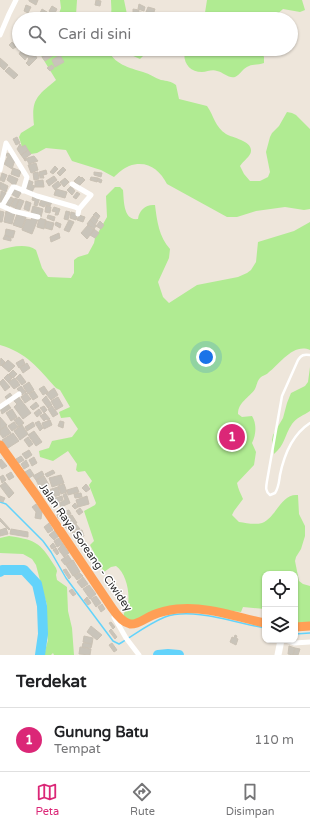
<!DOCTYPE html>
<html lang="id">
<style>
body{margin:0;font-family:"Varela Round",sans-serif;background:#f6f6f6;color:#202124}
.controls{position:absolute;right:12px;bottom:12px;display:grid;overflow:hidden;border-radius:8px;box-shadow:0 1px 3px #0004}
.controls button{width:36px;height:36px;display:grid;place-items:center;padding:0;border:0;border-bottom:1px solid #e0e0e0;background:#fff;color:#202124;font:20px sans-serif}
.you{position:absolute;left:206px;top:357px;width:14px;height:14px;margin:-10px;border:3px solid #fff;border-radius:50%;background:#1a73e8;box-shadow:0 0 0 6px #1a73e833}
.badge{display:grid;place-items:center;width:26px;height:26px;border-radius:50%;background:#db2777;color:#fff;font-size:13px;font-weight:700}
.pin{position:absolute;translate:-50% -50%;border:2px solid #fff;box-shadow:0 1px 4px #0006}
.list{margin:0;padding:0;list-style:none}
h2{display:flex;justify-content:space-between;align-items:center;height:52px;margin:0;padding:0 16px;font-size:17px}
h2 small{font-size:13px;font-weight:400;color:#757577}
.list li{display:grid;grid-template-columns:26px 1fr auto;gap:12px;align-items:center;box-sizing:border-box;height:64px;padding:0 16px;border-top:1px solid #e0e0e0}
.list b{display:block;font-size:15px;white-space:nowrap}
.list p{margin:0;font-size:13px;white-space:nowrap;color:#757577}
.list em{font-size:13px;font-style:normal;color:#757577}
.icon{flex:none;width:22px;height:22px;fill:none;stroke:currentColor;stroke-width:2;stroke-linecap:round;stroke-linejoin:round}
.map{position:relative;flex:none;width:310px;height:655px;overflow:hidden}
.search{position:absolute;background:#fff;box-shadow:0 1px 3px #0004;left:12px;right:12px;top:12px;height:44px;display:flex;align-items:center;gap:10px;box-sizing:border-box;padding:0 14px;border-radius:22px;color:#757577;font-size:15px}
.sheet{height:116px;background:#fff}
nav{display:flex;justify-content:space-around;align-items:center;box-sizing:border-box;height:56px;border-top:1px solid #e0e0e0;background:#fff;font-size:11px;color:#757577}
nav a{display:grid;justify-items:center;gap:2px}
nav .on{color:#db2777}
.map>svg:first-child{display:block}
.green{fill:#b0eb92}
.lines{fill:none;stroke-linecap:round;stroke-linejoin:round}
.stream{stroke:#63d3fb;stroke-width:1.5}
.river{stroke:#63d3fb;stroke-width:10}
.building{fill:#c9c4ba;stroke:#cac2b5}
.lane{stroke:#fff;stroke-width:2.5}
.street{stroke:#fff;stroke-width:5}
.secondary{stroke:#fff;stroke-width:7}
.highway{stroke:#ff9f56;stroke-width:9}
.labels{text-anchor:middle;stroke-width:3;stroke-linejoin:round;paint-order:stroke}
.street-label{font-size:11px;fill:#2b2b2b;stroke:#fff}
</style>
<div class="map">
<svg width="310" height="655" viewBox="0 0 310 655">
<rect width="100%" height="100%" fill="#eee6db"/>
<path class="green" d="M 60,0 L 77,0 L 76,15 L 80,19 L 57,19 L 61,8 Z
M 111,0 L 124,0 L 128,19 L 108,19 C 113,15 111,6 111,0 Z
M 207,0 L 302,0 L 305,10 L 300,12 L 283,9 L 272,19 L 204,19 Z
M 49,49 L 108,49 C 113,64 130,68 143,72 C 150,74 155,78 161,80 C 167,81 171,81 176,85 L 179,99 L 207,106 C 214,116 215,127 226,134 C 233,138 252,141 251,151 C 251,156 243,161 240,166 L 244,174 L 250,181 L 260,181 L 268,177 L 270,172 L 266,152 L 270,137 L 272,133 L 279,126 L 287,112 L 292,113 L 296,115 L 310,129 L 310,209 L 304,210 L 285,207 L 256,211 L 237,217 L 227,217 L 167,184 C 159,169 147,160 129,166 C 124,168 118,173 114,177 L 101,170 L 72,161 L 66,150 L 46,148 L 37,153 L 31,154 L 22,147 L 19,137 L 21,133 L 34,125 C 31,99 37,96 56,80 L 40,54 Z
M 126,49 L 143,49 L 143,56 L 140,59 L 131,55 Z
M 185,49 L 260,49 L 264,57 L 264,63 C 259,65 254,64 249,66 C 243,68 240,75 235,77 C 229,79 223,72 217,71 C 212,69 207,72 202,72 C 189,72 182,62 185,49 Z
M 115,187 L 120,187 L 123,190 C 124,200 123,221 138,219 C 139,210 146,204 155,205 C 157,221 159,237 170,249 L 169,258 L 158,282 L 163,297 L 169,303 L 197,285 L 238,277 L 247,273 L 251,270 L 256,262 L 258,242 L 294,231 L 310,222 L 310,350 C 293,343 280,364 268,373 C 266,375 263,375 260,378 C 257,381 257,385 255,389 C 249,398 238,402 238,414 L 242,417 L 252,416 C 257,424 256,435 252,443 L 256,452 L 254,465 L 237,483 C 238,489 241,494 243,499 L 234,511 L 232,515 L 239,522 C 246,523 255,525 262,523 C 276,518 281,493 298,495 L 299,514 L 305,526 L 305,536 L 301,549 L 296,557 L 295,561 L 299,581 L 303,584 L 310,586 L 310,622 L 295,624 L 295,574 L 265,574 L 265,609 L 243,607 L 241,612 L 194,606 L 137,621 L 124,619 C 122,613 127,610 128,604 C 130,592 126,573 116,566 L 111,567 L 104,572 L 90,545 L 94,541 L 84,511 L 95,505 L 96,503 L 89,485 L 92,481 L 85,471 L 78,472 L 76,470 L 77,464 L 68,451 L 53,461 L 40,457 L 39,451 L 49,448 L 52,441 L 72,437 L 78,429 L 70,417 L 61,418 L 59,412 L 70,407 L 60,390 L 56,388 C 38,368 27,353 0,345 L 0,250 C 11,247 26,243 36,250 L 42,268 L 48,277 L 71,278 L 74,273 L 74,260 L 78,257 L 88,254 L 94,243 L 95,238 L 107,217 L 106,196 Z
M 310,367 L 310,411 C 304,415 296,418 292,424 C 284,436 285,445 274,454 L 272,440 L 273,435 L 283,418 L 287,403 L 291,393 L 305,386 L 308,382 Z
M 9,536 C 38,540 41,544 56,568 L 57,571 L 56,575 L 57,580 L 67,587 L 68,611 L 72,628 L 74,655 L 54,655 L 53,653 L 51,655 L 44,655 L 48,640 L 46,626 L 47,605 L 42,588 L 36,565 L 32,559 L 23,554 L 0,553 L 0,538 Z"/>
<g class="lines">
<path class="stream" d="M 0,502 L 6,504 L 43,541 L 51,552 L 66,578 L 113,641 L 119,644 C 134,635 148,624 165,617 C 192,607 236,623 265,628
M 295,634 L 310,633"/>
<path class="river" d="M 0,572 L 2,570 L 24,570 L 37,584 L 42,606 L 43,634 L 40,655
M 158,655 L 168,654 L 179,655"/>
</g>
<path class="building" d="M 29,0 L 38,0 L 36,5 L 29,1 Z
M 96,0 L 101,1 L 100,6 L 95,5 Z
M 139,4 L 145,7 L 144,11 L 138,9 Z
M 26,5 L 31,7 L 28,13 L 24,11 Z
M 52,6 L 57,9 L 54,15 L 49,11 Z
M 148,7 L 155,9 L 153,15 L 146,12 Z
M 42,9 L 47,12 L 43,19 L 38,17 Z
M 133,9 L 139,10 L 139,14 L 133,14 Z
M 140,12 L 145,13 L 144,18 L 139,17 Z
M 112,13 L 113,19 L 107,19 L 106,14 Z
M 134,15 L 138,15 L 139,19 L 134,19 Z
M 18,40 L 19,41 L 19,48 L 15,44 Z
M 12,42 L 17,46 L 13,49 L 9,45 Z
M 28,49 L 34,55 L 30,60 L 24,53 Z
M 52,50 L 55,54 L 45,61 L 42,57 Z
M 21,51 L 27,57 L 25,60 L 19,54 Z
M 35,55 L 37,58 L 29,66 L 26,63 L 28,61 L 28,60 L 29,58 L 30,60 Z
M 60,55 L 64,62 L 55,67 L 52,60 Z
M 0,58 L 8,65 L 4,70 L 0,66 Z
M 52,65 L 54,68 L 50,71 L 47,68 Z
M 9,67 L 18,75 L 14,79 L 5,71 Z
M 17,137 L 20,143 L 16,145 L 13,139 Z
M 20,144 L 22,147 L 25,145 L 28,150 L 21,155 L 17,149 Z
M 28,150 L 31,154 L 24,159 L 21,155 Z
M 7,153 L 10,154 L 10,155 L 15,160 L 12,169 L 4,164 L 8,156 L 6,156 Z
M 34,156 L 38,161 L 29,164 L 27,160 L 25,161 L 24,159 Z
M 36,163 L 38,170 L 31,173 L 28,165 Z
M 55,166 L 58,169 L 53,174 L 50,172 Z
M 63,167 L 66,170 L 60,176 L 57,173 Z
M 13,168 L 21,171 L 19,177 L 11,174 Z
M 46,170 L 47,174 L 43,175 L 44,178 L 40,178 L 39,172 Z
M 38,172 L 39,179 L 34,180 L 33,173 Z
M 94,172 L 102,173 L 101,177 L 94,175 Z
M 2,173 L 7,175 L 4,182 L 0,180 Z
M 9,175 L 18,179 L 15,186 L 7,180 Z
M 54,176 L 57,180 L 49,186 L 46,181 Z
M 79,176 L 81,178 L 82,177 L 85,180 L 79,186 L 74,181 Z
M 91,177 L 98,178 L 97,182 L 90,180 Z
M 65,178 L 69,182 L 64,187 L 60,182 Z
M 98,178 L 102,180 L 101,183 L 97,181 Z
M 28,180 L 33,182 L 32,185 L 35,186 L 32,192 L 24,188 Z
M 43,180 L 44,187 L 35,187 L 35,181 Z
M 58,181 L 61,185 L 55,190 L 52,186 Z
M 0,182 L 8,186 L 6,192 L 0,189 Z
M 71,186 L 75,191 L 72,195 L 67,190 Z
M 15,187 L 22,191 L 18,198 L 11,194 Z
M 56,189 L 67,192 L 65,198 L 54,195 Z
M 1,191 L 6,193 L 1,203 L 0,203 Z
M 77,192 L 80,194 L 76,199 L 73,197 Z
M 33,196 L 40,198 L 37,206 L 34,205 L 35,201 L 32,200 Z
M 11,197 L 14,199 L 9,208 L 5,206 L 8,200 L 9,200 Z
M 15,198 L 19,200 L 15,208 L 11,206 Z
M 42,198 L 52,202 L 50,206 L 46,204 L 44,207 L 39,205 Z
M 19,199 L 24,201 L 19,212 L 15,210 Z
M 26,201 L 31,203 L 29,211 L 24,209 Z
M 46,205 L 51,207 L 50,213 L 45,212 Z
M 33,206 L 43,209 L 41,217 L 31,214 Z
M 54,207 L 60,209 L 58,215 L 55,215 L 56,212 L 52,211 Z
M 0,211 L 4,212 L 2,222 L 0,222 Z
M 6,211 L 15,213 L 12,224 L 4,222 Z
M 66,211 L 70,212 L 68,220 L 64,219 Z
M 71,212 L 78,214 L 76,220 L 70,218 Z
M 96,212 L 100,216 L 98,219 L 93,215 Z
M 17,214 L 26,217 L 22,228 L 13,225 Z
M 48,215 L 55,217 L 54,221 L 47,218 Z
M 79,215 L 85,217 L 83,222 L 77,220 Z
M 93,216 L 98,220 L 95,225 L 90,220 Z
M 32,217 L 38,219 L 32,234 L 22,230 L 26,219 L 31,220 Z
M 39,218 L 46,220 L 44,229 L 37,227 Z
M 69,220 L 74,222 L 69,232 L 64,230 Z
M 90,220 L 96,226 L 94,229 L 87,224 Z
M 46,221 L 54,223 L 52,230 L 45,228 Z
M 100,221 L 104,225 L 101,229 L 96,226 Z
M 56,222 L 61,224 L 60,228 L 55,225 Z
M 88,225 L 94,230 L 87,239 L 81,233 Z
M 6,229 L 15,231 L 13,238 L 5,235 Z
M 94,229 L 99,233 L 95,238 L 90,235 Z
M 59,233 L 60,238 L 51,242 L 50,237 Z
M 5,235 L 11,238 L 11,241 L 3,239 Z
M 1,358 L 5,362 L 1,366 L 0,364 Z
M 23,359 L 25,364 L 19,368 L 16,363 Z
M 8,360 L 15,366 L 9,372 L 2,366 Z
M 27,363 L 30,368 L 23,373 L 20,368 Z
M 13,370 L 17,374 L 13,378 L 9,374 Z
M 8,374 L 12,378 L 8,382 L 4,378 Z
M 20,374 L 26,382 L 22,385 L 16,378 Z
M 15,378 L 20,385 L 14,389 L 8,382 Z
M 3,379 L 10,387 L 5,391 L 0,384 L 0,382 Z
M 29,382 L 34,390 L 28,394 L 23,386 Z
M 21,386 L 26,392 L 22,395 L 17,389 Z
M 44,386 L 48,392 L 43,395 L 39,389 Z
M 54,388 L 58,395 L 51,400 L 46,394 Z
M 34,391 L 38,397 L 33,400 L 29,394 Z
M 10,393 L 13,397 L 8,401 L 5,397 Z
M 26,393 L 31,399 L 25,403 L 21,397 Z
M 18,396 L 31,413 L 23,419 L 14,407 L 17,404 L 13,400 Z
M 46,396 L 52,405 L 48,408 L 42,400 Z
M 58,397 L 63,406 L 56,410 L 51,401 Z
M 36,402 L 39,406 L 33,410 L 30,407 Z
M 7,403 L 11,408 L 2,414 L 0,408 Z
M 44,406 L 47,410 L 44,413 L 40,408 Z
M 52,406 L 58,414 L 53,417 L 48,409 Z
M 12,409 L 17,417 L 11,421 L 6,413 Z
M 39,409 L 42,413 L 37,417 L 34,413 Z
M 45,413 L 50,419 L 48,420 L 46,419 L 44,421 L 40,416 Z
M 0,417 L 7,425 L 0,430 Z
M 19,417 L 24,423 L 19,427 L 14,420 Z
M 50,420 L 52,425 L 44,429 L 42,423 Z
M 39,421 L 43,428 L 40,431 L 35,423 Z
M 60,421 L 64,422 L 63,428 L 58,426 Z
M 14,422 L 18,427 L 12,431 L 8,426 Z
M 33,422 L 35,426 L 27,431 L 25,427 Z
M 22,425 L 28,434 L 20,440 L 14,431 Z
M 6,426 L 11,433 L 3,438 L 0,434 L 0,430 Z
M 34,431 L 42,442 L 36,446 L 28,435 Z
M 13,433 L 19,441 L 8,448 L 2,440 Z
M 28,437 L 33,444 L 29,447 L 24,440 Z
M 29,450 L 32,455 L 26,459 L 22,454 Z
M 21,456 L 24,460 L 19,463 L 16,459 Z
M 34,457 L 37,463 L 32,466 L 29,460 Z
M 1,459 L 7,466 L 2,469 L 0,466 L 0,460 Z
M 26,460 L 29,466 L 24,469 L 21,464 Z
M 30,469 L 34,475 L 29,478 L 25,472 Z
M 53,470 L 55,473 L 47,477 L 45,474 Z
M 42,471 L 44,475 L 36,480 L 33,476 Z
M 11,472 L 14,477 L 9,480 L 6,475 Z
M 3,475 L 6,480 L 2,483 L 0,477 Z
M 61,475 L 64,483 L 52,487 L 49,478 Z
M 44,476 L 49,485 L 41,490 L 36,480 Z
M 5,482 L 14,493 L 9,498 L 0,486 Z
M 64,484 L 67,492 L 61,494 L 58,486 Z
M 86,484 L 90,489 L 86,492 L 82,488 Z
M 58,487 L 60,495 L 47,499 L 45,491 Z
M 77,487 L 79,492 L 68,495 L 67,490 Z
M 66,493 L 70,503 L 61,507 L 59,503 L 65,500 L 63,495 Z
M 81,493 L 82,497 L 75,498 L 74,494 Z
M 0,496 L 5,498 L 3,502 L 0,501 Z
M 62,496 L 63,500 L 54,503 L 52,499 Z
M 87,496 L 89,504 L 78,507 L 76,500 Z
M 75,503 L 78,507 L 75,509 L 72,506 Z
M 36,504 L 42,512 L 41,519 L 35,518 L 36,512 L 32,507 Z
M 80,508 L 83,512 L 79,515 L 76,511 Z
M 69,510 L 71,514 L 63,517 L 62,512 Z
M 61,513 L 62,517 L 58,518 L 57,515 Z
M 72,515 L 77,523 L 65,526 L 60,519 Z
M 0,518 L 10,529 L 9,530 L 0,521 Z
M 49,523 L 53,530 L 48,533 L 44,527 Z
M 76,524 L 80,529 L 69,531 L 65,527 Z
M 6,528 L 8,534 L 0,536 L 0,530 Z
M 11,529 L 28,532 L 28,537 L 10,534 Z
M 55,530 L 59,536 L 54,540 L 49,535 Z
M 82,530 L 84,536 L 76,537 L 72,532 Z
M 59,538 L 63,544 L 57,547 L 54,541 Z
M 53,543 L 56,547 L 52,549 L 50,546 Z
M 63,544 L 69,553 L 64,557 L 58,549 Z
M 56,548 L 59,553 L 57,555 L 53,550 Z
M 68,555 L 72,561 L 65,565 L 61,560 Z
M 73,560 L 80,572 L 73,576 L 66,565 Z
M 66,569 L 71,577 L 69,579 L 63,570 Z
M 80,573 L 83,576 L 77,580 L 74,576 Z
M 83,577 L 88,584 L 82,588 L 77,582 Z
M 89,585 L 96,594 L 90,599 L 83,589 Z
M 72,589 L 76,594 L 73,596 L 69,591 Z
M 96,596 L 101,603 L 96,607 L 91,599 Z
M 87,597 L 91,603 L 88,605 L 84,600 Z
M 102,604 L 105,609 L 101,612 L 98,607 Z
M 111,622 L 115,627 L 113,629 L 109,623 Z
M 91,626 L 102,635 L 97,640 L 87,632 Z
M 111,629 L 117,637 L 115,639 L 109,631 Z
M 235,635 L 237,636 L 236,638 L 238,639 L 236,645 L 230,642 L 232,637 L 234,638 Z
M 84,636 L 93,638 L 92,644 L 83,642 Z
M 83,643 L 92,644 L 91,648 L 82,647 Z
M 112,643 L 117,650 L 114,652 L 109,645 Z
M 289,646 L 295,648 L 293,655 L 288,654 Z
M 80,647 L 91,649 L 90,655 L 79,654 Z
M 295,648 L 300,649 L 298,655 L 293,655 Z"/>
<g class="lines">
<path class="lane" d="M 310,355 C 304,354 301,355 298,360 L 282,396 L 267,481 C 266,487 265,491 270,495 L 275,493 C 279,487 279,481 280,475 C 284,455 293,434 310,423"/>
<path class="street" d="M 0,35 L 9,14 L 16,0
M 0,170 L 6,143 L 27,177 L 23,191
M 72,184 L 91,195 L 79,209
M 0,205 L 13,211 L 38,217
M 2,206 L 13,187 L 15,187 L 37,196 L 75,207 L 79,209 L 78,214
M 0,407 L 19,394
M 116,614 L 114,617 L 126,638 L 139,655
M 285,640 L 294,643 L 310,642"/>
<path class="secondary" d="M 278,655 L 281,640"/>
<path class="highway" d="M 0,445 L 36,495 L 112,608 C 116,614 122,622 130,624 C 138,625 145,618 153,615 C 160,612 169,610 177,609 C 208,606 235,617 265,623
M 295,627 L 310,626"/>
</g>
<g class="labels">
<g class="street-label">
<text transform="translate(86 547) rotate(55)" y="4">Jalan Raya Soreang - Ciwidey</text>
</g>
</g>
</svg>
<div class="controls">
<button><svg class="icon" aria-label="locate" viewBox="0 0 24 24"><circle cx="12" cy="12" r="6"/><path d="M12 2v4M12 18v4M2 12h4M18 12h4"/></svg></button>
<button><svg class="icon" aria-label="layers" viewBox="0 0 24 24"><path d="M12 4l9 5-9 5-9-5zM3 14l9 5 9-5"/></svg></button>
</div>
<div class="you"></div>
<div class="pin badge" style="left:232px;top:437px">1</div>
<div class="search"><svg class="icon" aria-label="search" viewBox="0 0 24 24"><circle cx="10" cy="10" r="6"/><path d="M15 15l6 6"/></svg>Cari di sini</div>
</div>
<section class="sheet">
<h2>Terdekat<small></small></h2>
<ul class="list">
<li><span class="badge">1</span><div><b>Gunung Batu</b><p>Tempat</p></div><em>110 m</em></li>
</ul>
</section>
<nav>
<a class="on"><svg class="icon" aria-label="map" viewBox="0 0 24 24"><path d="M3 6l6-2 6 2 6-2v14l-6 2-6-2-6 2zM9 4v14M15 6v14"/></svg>Peta</a>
<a><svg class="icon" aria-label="directions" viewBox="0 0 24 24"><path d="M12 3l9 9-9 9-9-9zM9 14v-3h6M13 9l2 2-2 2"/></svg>Rute</a>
<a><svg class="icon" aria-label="saved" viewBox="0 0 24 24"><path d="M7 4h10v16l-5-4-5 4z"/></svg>Disimpan</a>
</nav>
